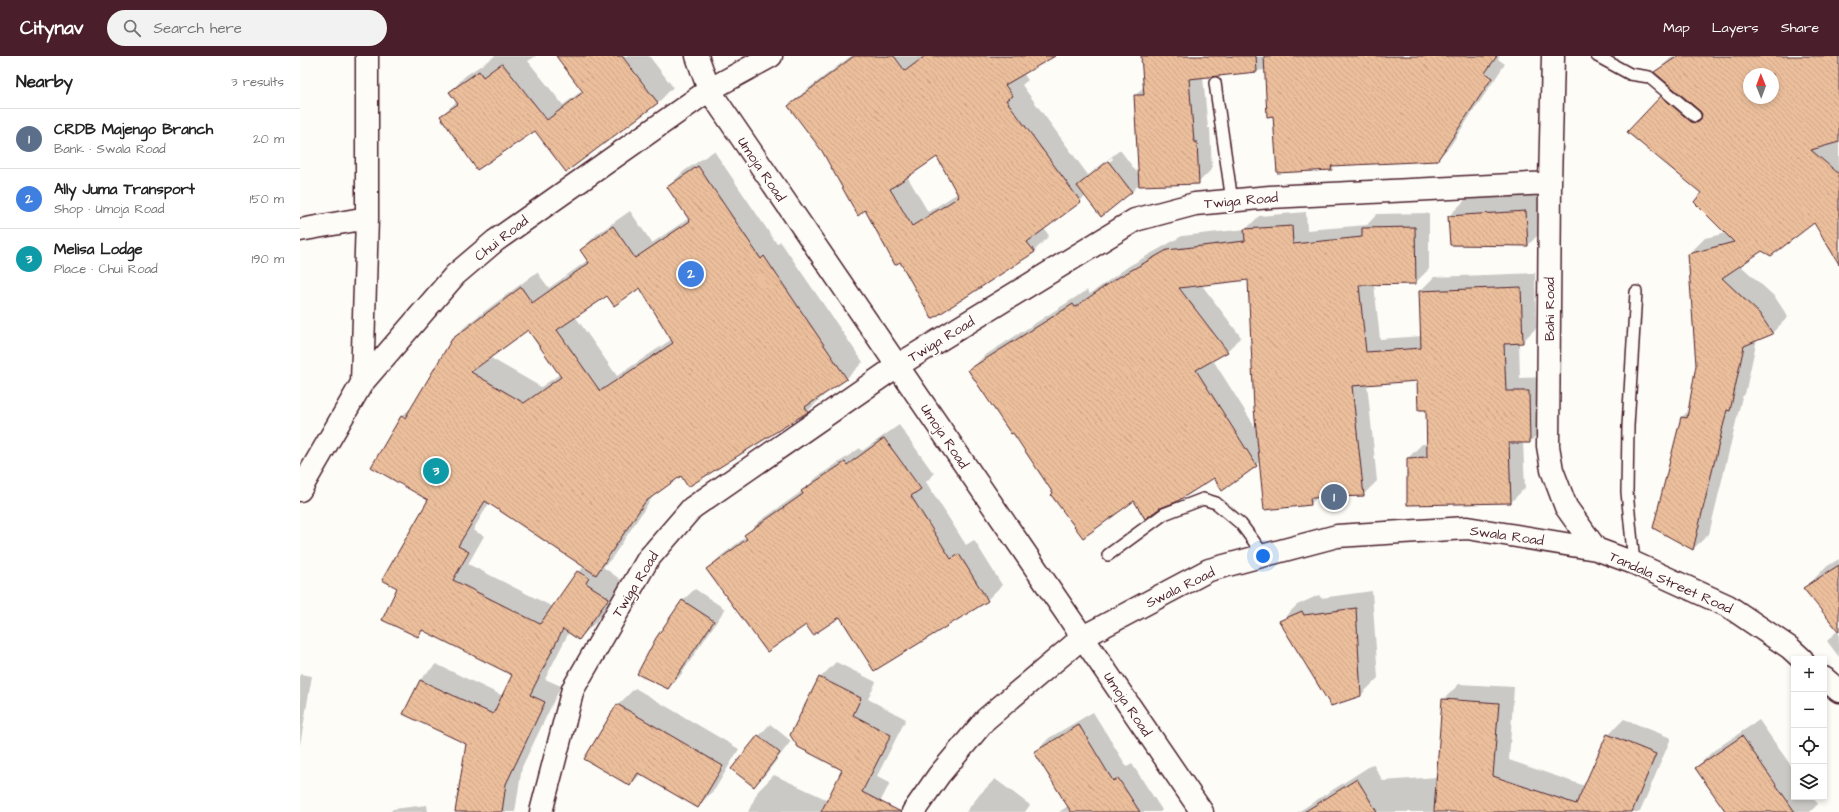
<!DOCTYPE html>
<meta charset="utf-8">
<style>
body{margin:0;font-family:"Architects Daughter",sans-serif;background:#f2f2f2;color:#222}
.controls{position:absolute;right:12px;bottom:12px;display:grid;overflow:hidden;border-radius:0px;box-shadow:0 2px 6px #0003}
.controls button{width:36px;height:36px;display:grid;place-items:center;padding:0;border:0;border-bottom:1px solid #e0e0e0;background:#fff;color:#222;font:20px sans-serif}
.compass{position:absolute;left:1443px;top:12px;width:36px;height:36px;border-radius:50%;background:#fff;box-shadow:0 2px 6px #0003;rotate:359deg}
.you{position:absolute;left:963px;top:500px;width:14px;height:14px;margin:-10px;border:3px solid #fff;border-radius:50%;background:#1a73e8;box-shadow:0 0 0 6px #1a73e833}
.badge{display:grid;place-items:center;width:26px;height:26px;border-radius:50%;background:#4a1f2b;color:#fff;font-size:13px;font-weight:700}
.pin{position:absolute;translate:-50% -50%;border:2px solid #fff;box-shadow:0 1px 4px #0006}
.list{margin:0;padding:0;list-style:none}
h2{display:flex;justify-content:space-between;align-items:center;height:52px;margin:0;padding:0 16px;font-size:17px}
h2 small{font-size:13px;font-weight:400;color:#767676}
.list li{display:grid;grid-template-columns:26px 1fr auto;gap:12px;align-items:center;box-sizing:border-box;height:60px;padding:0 16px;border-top:1px solid #e0e0e0}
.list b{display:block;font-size:15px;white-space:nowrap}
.list p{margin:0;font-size:13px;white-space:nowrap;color:#767676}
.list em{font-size:13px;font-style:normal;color:#767676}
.icon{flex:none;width:22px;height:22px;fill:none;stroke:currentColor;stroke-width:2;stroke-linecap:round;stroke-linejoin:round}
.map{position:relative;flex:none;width:1539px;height:756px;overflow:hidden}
header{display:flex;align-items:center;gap:24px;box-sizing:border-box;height:56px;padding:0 20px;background:#4a1f2b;color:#fff}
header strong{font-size:19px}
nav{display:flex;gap:22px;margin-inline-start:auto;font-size:14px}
.search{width:280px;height:36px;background:#f2f2f2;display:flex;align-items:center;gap:10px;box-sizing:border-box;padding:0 14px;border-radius:22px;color:#767676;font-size:15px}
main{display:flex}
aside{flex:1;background:#fff}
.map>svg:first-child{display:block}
.shadow{fill:#0003;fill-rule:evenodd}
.building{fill:url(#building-back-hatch);stroke:#4a1f2b;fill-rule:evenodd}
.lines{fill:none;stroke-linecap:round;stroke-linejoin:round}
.lane-casing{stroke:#4a1f2b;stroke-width:14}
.street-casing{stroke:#4a1f2b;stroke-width:25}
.lane{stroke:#fdfcf7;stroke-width:11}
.street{stroke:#fdfcf7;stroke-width:22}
.labels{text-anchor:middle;stroke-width:4;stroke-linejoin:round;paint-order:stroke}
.street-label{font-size:14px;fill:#4a1f2b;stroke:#fdfcf7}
</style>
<header>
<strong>Citynav</strong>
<div class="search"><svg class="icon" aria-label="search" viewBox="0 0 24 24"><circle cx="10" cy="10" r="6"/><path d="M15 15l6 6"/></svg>Search here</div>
<nav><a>Map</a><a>Layers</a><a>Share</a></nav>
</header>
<main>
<aside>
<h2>Nearby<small>3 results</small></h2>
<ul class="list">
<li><span class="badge" style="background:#5c6f8a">1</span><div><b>CRDB Majengo Branch</b><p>Bank · Swala Road</p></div><em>20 m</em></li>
<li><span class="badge" style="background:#3f7fe0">2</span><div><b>Ally Juma Transport</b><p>Shop · Umoja Road</p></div><em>150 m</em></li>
<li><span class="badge" style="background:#0f9aa8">3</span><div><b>Melisa Lodge</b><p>Place · Chui Road</p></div><em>190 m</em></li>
</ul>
</aside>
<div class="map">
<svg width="1539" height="756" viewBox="0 0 1539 756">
<defs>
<pattern id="building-back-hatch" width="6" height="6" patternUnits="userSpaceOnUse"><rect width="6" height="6" fill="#ecbf9c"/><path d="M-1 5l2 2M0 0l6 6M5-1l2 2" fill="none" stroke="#cca487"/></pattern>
</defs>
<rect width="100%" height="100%" fill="#fdfcf7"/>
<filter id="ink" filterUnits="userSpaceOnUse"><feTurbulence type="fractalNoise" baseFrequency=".025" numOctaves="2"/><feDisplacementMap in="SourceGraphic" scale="8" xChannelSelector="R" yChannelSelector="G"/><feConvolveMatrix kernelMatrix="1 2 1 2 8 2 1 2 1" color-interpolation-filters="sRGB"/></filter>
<g filter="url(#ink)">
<path class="shadow" d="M 195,0 L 236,0 L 228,5 L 263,49 L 283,34 L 257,0 L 349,0 L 373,31 L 358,47 L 235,74 L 141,60 L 157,45 L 150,36 L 165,20 Z
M 551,0 L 753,0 L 723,17 L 728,24 L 722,29 L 788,119 L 820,94 L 839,119 L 835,40 L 844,30 L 842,0 L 1200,0 L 1198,3 L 1205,8 L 1150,90 L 1137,104 L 1035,109 L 1031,113 L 974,59 L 965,14 L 903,21 L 908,72 L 910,72 L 912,113 L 898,127 L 840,127 L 832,136 L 786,140 L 744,172 L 749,180 L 734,195 L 600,205 L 565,152 L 489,50 L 505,35 ZM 638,99 L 658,137 L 628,156 L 607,120 ZM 812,101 L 813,103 L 789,121 L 789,119 Z
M 1373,0 L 1539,0 L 1539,185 L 1514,165 L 1462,193 L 1440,209 L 1475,241 L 1488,261 L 1472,277 L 1457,283 L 1445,338 L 1442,341 L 1409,478 L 1393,493 L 1382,361 L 1389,354 L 1397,309 L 1389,198 L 1405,182 L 1427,177 L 1402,137 L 1361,41 L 1372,30 L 1356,16 ZM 1449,18 L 1473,18 L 1473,42 L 1449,42 Z
M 414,95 L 477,188 L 480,185 L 563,306 L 547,322 L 522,338 L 523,340 L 507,356 L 381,418 L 355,437 L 312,502 L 303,511 L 324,526 L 295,567 L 279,583 L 269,576 L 245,623 L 261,630 L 222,711 L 215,756 L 156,756 L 168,687 L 105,658 L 120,624 L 136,608 L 203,640 L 213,619 L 124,574 L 118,580 L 98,532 L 130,444 L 72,410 L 102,360 L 114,349 L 152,283 L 169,267 L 237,216 L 249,232 L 288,204 L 281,194 L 297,178 L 330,155 L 352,187 L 389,162 L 368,131 L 384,115 ZM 340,230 L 372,283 L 317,320 L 275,260 L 308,238 ZM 228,272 L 260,318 L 241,331 L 189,301 ZM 189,447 L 284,510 L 253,551 L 168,508 L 184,480 L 173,474 Z
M 1243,138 L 1245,172 L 1228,189 L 1149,160 L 1166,143 Z
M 1006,156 L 1007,174 L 1067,169 L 1077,158 L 1129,157 L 1129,213 L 1115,227 L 1074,228 L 1080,283 L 1122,280 L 1120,235 L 1134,221 L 1235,217 L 1236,272 L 1222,286 L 1219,287 L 1220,322 L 1243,321 L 1244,371 L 1230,386 L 1223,386 L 1225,432 L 1211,446 L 1108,402 L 1122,388 L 1128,388 L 1127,353 L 1118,323 L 1067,327 L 1077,425 L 1063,439 L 1017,441 L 1011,448 L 960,405 L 956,409 L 834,444 L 754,437 L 713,375 L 670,314 L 684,300 L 787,234 L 790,238 L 829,210 L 882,180 L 946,173 L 959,160 ZM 949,223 L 957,374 L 913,304 L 927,295 L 941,281 L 901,228 Z
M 599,369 L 634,418 L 626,426 L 666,489 L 674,484 L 702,529 L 687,544 L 541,560 L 506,567 L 407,513 L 422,499 L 447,480 L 446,479 L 460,465 L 505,433 L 517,421 L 560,392 L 562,395 Z
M 1539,503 L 1539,601 L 1527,585 L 1539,573 L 1505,532 L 1526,511 Z
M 395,533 L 425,553 L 380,620 L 368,632 L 357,583 L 383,544 Z
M 1072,535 L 1078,622 L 1061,639 L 980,566 L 997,549 L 1019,539 L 1021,542 Z
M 536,606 L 576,626 L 568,643 L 606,663 L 577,720 L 590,727 L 575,756 L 448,756 L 458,735 L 474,719 L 528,744 L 543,713 L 491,679 L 520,622 Z
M 0,618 L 12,620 L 0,689 Z
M 1159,628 L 1214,631 L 1209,704 L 1285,730 L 1308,679 L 1324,663 L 1371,682 L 1340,756 L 998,756 L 1073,708 L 1083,725 L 1137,721 L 1143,644 Z
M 335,632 L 439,693 L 415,733 L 398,750 L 342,717 L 330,729 L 318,649 Z
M 793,656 L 827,711 L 832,708 L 862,754 L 860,756 L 759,756 L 768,750 L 735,696 L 749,682 Z
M 1459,664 L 1494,714 L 1494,741 L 1513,741 L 1518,748 L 1510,756 L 1427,756 L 1396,712 L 1413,695 Z
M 470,668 L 491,685 L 466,718 L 454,730 L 459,680 Z
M 695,723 L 730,749 L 725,756 L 666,756 L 680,738 Z
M 127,749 L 128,756 L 90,756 L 93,753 Z"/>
<path class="building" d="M 256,0 L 322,0 L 358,47 L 266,116 L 235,75 L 177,114 L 140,60 L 158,48 L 149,36 L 179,15 L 183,21 L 202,7 L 247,64 L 283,36 Z
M 554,0 L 594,0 L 605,15 L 625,0 L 755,0 L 705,29 L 713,40 L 706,44 L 781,146 L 727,186 L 735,196 L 632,263 L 600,206 L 595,209 L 565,154 L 558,160 L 522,95 L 488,50 ZM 637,101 L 659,141 L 612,170 L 590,133 Z
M 841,0 L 956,0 L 957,16 L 889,23 L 894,86 L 897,86 L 899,128 L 839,130 L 834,39 L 844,39 Z
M 964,0 L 1197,0 L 1185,17 L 1192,22 L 1137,105 L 1031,110 L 1032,114 L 977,117 L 973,60 L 967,61 Z
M 1378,0 L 1539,0 L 1539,86 L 1511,94 L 1539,118 L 1539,208 L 1514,167 L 1471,200 L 1462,195 L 1422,222 L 1459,257 L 1473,278 L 1444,290 L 1430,355 L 1427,354 L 1393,494 L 1353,472 L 1381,361 L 1387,362 L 1396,309 L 1388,198 L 1434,186 L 1394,146 L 1401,137 L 1327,76 L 1361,40 L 1391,66 L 1397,67 L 1401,64 L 1402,58 L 1400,55 L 1354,16 ZM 1449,18 L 1473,18 L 1473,42 L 1449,42 Z
M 808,105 L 832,136 L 801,161 L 777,130 Z
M 398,110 L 461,203 L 464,200 L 547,323 L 505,351 L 508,356 L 388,431 L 381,420 L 345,446 L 296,519 L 185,445 L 158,490 L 169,496 L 153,524 L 240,568 L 277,515 L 289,522 L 286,527 L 309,542 L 279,584 L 263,573 L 230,639 L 245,646 L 206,728 L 202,756 L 155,756 L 166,688 L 103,658 L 120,624 L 193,658 L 212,619 L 122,574 L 118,581 L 82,564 L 97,532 L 82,524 L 128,444 L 71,411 L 101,360 L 105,362 L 152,283 L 221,231 L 232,247 L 289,207 L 280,194 L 313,170 L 335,202 L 390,165 L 367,131 ZM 340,232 L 373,287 L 300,335 L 257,274 L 307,240 L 314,250 ZM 228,274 L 261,321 L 224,347 L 171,316 Z
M 1226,155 L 1228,190 L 1150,189 L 1148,160 Z
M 992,170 L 993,188 L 1062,181 L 1062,172 L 1115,171 L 1116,228 L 1059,229 L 1066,296 L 1121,292 L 1119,235 L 1221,231 L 1223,287 L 1204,288 L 1206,335 L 1229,335 L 1230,387 L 1209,387 L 1211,447 L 1107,449 L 1107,402 L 1127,401 L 1126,354 L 1118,354 L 1117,325 L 1052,330 L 1064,440 L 1010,442 L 1011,449 L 964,454 L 954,352 L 948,224 L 879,232 L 928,296 L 896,314 L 957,410 L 922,435 L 914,422 L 876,446 L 860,452 L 845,463 L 834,445 L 783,482 L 751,439 L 753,437 L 713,377 L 711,378 L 668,314 L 773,248 L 775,251 L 814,224 L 867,194 L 945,185 L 944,173 Z
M 584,382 L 621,433 L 611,440 L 651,503 L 659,498 L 688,545 L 574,615 L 540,561 L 513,579 L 506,569 L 467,596 L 406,513 L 447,483 L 444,479 L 503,438 L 501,435 L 545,406 L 547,409 Z
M 1539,509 L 1539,576 L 1503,532 Z
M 382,544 L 414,565 L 368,633 L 337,618 L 356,582 Z
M 1056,552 L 1061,640 L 1031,650 L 979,565 L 1002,555 L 1004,559 Z
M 519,621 L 561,642 L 553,659 L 591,679 L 562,736 L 601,756 L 521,756 L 542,714 L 498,691 L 490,679 Z
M 1142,643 L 1199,647 L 1193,720 L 1276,748 L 1307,678 L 1356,698 L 1332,756 L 1134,756 Z
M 317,648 L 423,710 L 398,752 L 338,717 L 330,730 L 284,703 Z
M 779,669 L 813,725 L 818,722 L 840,756 L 771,756 L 734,696 Z
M 458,679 L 480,697 L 454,731 L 431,713 Z
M 1442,680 L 1495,756 L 1426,756 L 1395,712 Z
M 1057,723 L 1077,756 L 1004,756 Z"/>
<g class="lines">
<g class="lane-casing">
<path id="lane" d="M 1297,0 L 1330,18 L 1349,21 L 1395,60
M 915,27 L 932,145
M 808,499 L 864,458 L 903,443 L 916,447 L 941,468 L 964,499
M 1334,507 L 1327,436 L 1328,370 L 1336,236"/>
</g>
<g class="street-casing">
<path id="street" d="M 397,0 L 409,34 L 902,756
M 1253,0 L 1250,127 L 1248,390 L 1252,414 L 1266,451 L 1296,493
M 0,174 L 67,162
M 62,327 L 67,162 L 67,0
M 0,434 L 62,327 L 155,219 L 195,185 L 409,34 L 471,0
M 1524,622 L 1539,635
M 241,756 L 273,633 L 348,503 L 392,452 L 597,310 L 835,164 L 895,148 L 970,141 L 1250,127
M 613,756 L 639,719 L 686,663 L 783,581 L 909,514 L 1037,480 L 1167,472 L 1296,493 L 1334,507 L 1428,550 L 1490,592 L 1502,603"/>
</g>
<use href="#lane" class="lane"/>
<use href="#street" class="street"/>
</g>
</g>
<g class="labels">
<g class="street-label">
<text transform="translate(462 113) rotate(56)" y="5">Umoja Road</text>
<text transform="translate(941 144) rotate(-5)" y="5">Twiga Road</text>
<text transform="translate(201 182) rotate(-38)" y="5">Chui Road</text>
<text transform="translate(1249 253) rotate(-90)" y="5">Bahi Road</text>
<text transform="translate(641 283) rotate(-31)" y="5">Twiga Road</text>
<text transform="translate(645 380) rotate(56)" y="5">Umoja Road</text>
<text transform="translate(1207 479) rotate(8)" y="5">Swala Road</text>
<text transform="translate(1371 526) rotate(24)" y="5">Tandala Street Road</text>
<text transform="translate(335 528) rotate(-58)" y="5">Twiga Road</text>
<text transform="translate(880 531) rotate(-26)" y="5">Swala Road</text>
<text transform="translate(828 648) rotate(56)" y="5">Umoja Road</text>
</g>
</g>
</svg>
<div class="controls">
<button>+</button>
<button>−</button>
<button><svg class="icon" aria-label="locate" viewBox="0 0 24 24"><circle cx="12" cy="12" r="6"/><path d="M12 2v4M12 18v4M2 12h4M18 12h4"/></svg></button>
<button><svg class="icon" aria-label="layers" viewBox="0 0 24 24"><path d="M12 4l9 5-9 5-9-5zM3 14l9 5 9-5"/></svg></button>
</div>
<svg class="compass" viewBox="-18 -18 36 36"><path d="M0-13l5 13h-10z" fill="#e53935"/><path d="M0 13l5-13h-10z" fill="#767676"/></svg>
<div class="you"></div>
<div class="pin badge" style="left:1034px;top:441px;background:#5c6f8a">1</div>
<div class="pin badge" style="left:391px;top:218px;background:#3f7fe0">2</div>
<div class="pin badge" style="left:136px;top:415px;background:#0f9aa8">3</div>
</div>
</main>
